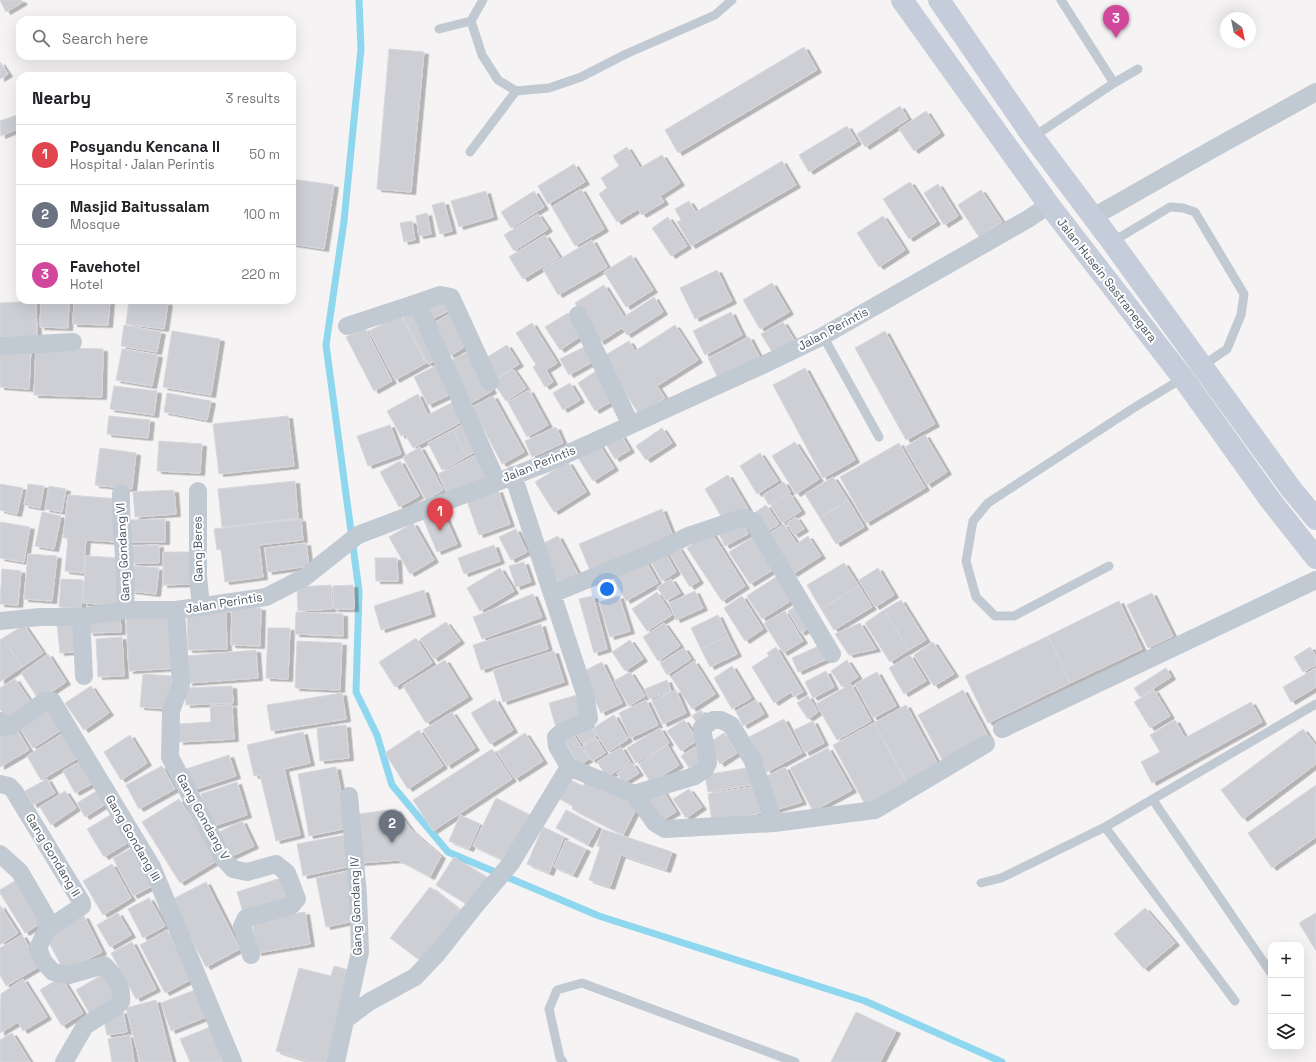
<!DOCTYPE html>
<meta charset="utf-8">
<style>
body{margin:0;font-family:"Space Grotesk",sans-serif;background:#f2f2f2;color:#202124}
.controls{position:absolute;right:12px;bottom:12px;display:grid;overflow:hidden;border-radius:8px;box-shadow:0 4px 16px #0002}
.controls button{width:36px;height:36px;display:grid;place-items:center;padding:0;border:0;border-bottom:1px solid #e0e0e0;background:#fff;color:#202124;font:20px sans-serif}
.compass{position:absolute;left:1220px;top:12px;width:36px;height:36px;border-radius:50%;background:#fff;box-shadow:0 4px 16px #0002;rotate:147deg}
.you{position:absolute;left:607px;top:589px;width:14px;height:14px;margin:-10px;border:3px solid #fff;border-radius:50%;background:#1a73e8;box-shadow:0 0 0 6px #1a73e833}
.badge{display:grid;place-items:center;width:26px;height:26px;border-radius:50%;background:#186ce9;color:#fff;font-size:13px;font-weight:700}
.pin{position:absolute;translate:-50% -33px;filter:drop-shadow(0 1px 2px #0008)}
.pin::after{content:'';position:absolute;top:21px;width:14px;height:12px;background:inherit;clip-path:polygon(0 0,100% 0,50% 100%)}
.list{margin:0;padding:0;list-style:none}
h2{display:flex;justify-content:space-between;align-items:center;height:52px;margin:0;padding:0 16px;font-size:17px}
h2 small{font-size:13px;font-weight:400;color:#757577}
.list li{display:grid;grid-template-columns:26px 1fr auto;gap:12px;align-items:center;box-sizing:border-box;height:60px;padding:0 16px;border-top:1px solid #e0e0e0}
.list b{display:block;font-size:15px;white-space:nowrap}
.list p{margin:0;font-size:13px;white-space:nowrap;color:#757577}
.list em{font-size:13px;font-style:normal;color:#757577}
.icon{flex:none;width:22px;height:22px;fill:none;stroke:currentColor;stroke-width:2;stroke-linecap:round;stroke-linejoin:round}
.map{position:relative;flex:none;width:1316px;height:1062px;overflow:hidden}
.search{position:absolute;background:#fff;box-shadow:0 4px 16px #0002;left:16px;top:16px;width:280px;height:44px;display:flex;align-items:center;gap:10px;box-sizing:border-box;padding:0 14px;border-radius:12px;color:#757577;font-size:15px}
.panel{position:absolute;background:#fff;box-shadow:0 4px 16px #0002;left:16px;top:72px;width:280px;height:232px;border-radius:12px}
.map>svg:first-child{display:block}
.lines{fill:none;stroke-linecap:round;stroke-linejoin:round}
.stream{stroke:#8fd7ef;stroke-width:7}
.building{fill:#cdcfd5;stroke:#d7d8de;filter:url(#shadow)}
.lane{stroke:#c1c9d2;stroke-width:9}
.street{stroke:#c1c9d2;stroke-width:18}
.secondary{stroke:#c4cdd9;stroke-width:22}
.labels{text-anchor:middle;stroke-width:4;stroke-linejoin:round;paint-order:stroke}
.street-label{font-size:12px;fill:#4a5561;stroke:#fff}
</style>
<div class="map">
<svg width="1316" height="1062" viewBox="0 0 1316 1062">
<defs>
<filter id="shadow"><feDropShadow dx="4.5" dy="2.5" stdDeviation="0" flood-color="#0004"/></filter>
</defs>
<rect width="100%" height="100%" fill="#f5f3f3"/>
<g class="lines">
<path class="stream" d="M 359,0 L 361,49 L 344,221 L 326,345 L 359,591 L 356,692 L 377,735 L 392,785 L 448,852 L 599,916 L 865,1001 L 1002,1062"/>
</g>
<path class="building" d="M 0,0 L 21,0 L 23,2 L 6,12 Z
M 804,47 L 817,70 L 678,153 L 665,130 Z
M 389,49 L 424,52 L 411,192 L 377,189 Z
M 0,62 L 8,74 L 0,79 Z
M 900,106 L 908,119 L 865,147 L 857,134 Z
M 926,111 L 940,133 L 914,151 L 899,129 Z
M 20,114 L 20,128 L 1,136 L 0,121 Z
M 847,126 L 857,142 L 809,172 L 799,155 Z
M 627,147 L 640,168 L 662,155 L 680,183 L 660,196 L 664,202 L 642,215 L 638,209 L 617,222 L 599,194 L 607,188 L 601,178 L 619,166 L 613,156 Z
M 782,161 L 796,185 L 691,246 L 677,222 L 681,220 L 675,209 L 689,201 L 696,212 Z
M 574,164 L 585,182 L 548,204 L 538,186 Z
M 292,179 L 334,185 L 324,249 L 292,244 Z
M 910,182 L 936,222 L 909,239 L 883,199 Z
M 938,184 L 958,216 L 944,225 L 924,193 Z
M 581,189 L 604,229 L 575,246 L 552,207 Z
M 981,190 L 1002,222 L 979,237 L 958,205 Z
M 486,191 L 493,217 L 459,227 L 451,201 Z
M 534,191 L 544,207 L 511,228 L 501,212 Z
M 444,202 L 452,231 L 440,234 L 432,205 Z
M 427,213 L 431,234 L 419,236 L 416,216 Z
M 538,214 L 548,229 L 514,251 L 504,235 Z
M 883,216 L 905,250 L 879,267 L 857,233 Z
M 668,217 L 687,246 L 671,256 L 652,228 Z
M 412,221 L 415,240 L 404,242 L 400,223 Z
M 545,235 L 559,257 L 523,279 L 509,257 Z
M 592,240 L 607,267 L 558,295 L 543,269 Z
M 631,255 L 653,290 L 626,307 L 604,272 Z
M 717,270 L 732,301 L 695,319 L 680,288 Z
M 772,283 L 789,312 L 760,329 L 743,300 Z
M 604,285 L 624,317 L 654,297 L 663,312 L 627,335 L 622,328 L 600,342 L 575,303 Z
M 443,297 L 450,310 L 430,320 L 423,307 Z
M 41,300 L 69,300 L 68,328 L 40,327 Z
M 74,300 L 110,300 L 108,325 L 73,324 Z
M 129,300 L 143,300 L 168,303 L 164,329 L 126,324 Z
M 36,301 L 37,336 L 0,337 L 0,303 Z
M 415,310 L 441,357 L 428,364 L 403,317 Z
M 731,312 L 742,335 L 705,355 L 693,331 Z
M 451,313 L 469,344 L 450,356 L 432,324 Z
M 568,313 L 582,335 L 560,350 L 545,327 Z
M 400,315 L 426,363 L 395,380 L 369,331 Z
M 783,322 L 796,343 L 774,355 L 761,334 Z
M 532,323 L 557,363 L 546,370 L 553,382 L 545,387 L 533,367 L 536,365 L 516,333 Z
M 124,325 L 161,332 L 157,352 L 121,346 Z
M 675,325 L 698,360 L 657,386 L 665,398 L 639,414 L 602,357 L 629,341 L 635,351 Z
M 365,328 L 392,381 L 374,391 L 346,337 Z
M 172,331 L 220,339 L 211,395 L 163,387 Z
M 885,331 L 935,424 L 906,440 L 855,348 Z
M 749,337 L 761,360 L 720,382 L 708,358 Z
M 507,345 L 519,364 L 496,378 L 484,359 Z
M 586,346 L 594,361 L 569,375 L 560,359 Z
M 0,347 L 31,348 L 29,389 L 0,387 Z
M 36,347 L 103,349 L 102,397 L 34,395 Z
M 122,349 L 158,355 L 152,386 L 116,380 Z
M 471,350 L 492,391 L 469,404 L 448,362 Z
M 439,364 L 453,393 L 428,405 L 414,377 Z
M 805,368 L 855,460 L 823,478 L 773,385 Z
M 513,369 L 526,388 L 506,401 L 493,382 Z
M 596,371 L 614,400 L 595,411 L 578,383 Z
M 570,383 L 580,400 L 563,410 L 553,393 Z
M 114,386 L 157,391 L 154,415 L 110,409 Z
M 529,390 L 548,425 L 527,437 L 508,402 Z
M 167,393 L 211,401 L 207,420 L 164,412 Z
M 418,394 L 428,415 L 455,401 L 465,420 L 413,448 L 405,434 L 401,436 L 387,411 Z
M 493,396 L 524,452 L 502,464 L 472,407 Z
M 109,416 L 150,420 L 148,438 L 107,434 Z
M 288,416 L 294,466 L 219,474 L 213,424 Z
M 465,423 L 479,450 L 467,456 L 453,430 Z
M 390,425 L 401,454 L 368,466 L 357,436 Z
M 556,427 L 563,443 L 532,457 L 525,441 Z
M 662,428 L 672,443 L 646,460 L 636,446 Z
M 453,430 L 467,456 L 442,470 L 428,443 Z
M 621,435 L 630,450 L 615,459 L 606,444 Z
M 925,435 L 947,472 L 927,485 L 905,447 Z
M 159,441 L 202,444 L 200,473 L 157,471 Z
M 795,442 L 819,479 L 796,494 L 772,456 Z
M 598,443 L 614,468 L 593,481 L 577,456 Z
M 899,443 L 925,488 L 866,523 L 840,477 Z
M 420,447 L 443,490 L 426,500 L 403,457 Z
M 100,448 L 136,453 L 132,489 L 95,485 Z
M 760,453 L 778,481 L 757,494 L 740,466 Z
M 478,454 L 489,475 L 448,495 L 438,474 Z
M 400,461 L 419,496 L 399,507 L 380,472 Z
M 568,462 L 586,492 L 554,512 L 535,482 Z
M 728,475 L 748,509 L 725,523 L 705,489 Z
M 833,477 L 848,500 L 820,518 L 805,494 Z
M 295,481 L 298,518 L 222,527 L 218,489 Z
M 784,482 L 790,492 L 769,505 L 763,495 Z
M 0,484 L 23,488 L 17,514 L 0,510 Z
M 28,484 L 44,486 L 40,508 L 24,505 Z
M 49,486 L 66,489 L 62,512 L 45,509 Z
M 174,490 L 176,514 L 135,517 L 133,492 Z
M 498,490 L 510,524 L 479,535 L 467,501 Z
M 790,494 L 801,511 L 782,523 L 771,506 Z
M 68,495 L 120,499 L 116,542 L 86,540 L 83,573 L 65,571 L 68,538 L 63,538 Z
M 848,500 L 864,527 L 836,544 L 820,518 Z
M 766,505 L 779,524 L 763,534 L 751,515 Z
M 662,509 L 674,539 L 591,573 L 579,544 Z
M 442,510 L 457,544 L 437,552 L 423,518 Z
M 42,512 L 61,516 L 54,549 L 35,546 Z
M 796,517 L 804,529 L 794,535 L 787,523 Z
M 165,519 L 165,542 L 127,542 L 127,520 Z
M 301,519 L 303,540 L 259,545 L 263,577 L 225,582 L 221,549 L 217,550 L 214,529 Z
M 0,522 L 30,527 L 24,562 L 0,558 Z
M 742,522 L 748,534 L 725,546 L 719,534 Z
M 413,523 L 434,560 L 410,574 L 389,537 Z
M 784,524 L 797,544 L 808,536 L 821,556 L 793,574 L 764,537 Z
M 516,529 L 527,552 L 511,560 L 499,537 Z
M 711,532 L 745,586 L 722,601 L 687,548 Z
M 558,536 L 579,576 L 560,585 L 540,545 Z
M 753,537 L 774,569 L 750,584 L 729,552 Z
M 306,543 L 309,566 L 268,572 L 265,548 Z
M 159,545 L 159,563 L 131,563 L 131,546 Z
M 494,545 L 500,561 L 464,574 L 458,558 Z
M 678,547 L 699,581 L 690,587 L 669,553 Z
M 163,552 L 190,552 L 191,584 L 163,585 Z
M 665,552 L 676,572 L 662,581 L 650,560 Z
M 28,554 L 57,556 L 52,601 L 24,599 Z
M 86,556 L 122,558 L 118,605 L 83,603 Z
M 375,558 L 397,558 L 398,581 L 376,581 Z
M 644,558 L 658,583 L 626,601 L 612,575 Z
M 524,562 L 531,582 L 516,587 L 509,566 Z
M 844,563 L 859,586 L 821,609 L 807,585 Z
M 134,566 L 159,568 L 156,594 L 131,591 Z
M 500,568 L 514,591 L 480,611 L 467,588 Z
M 878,568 L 894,595 L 875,607 L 859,580 Z
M 2,569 L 21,571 L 18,605 L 0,604 Z
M 779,575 L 795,598 L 762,619 L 747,596 Z
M 61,579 L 83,580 L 81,609 L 59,607 Z
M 671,579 L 680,593 L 666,601 L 657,587 Z
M 331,585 L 332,609 L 298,611 L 297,587 Z
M 353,585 L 354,609 L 334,609 L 333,586 Z
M 859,586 L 872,607 L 834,630 L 821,609 Z
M 424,590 L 431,614 L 381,630 L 374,606 Z
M 695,591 L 703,608 L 676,620 L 669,603 Z
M 657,592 L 672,615 L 647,631 L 632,609 Z
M 1152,593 L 1173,636 L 1148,648 L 1127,605 Z
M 533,594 L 542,617 L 482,639 L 473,617 Z
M 593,596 L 607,649 L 594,653 L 579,599 Z
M 619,596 L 630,631 L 610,637 L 599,602 Z
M 742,596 L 763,629 L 745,641 L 724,608 Z
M 901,600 L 926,640 L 909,650 L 884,610 Z
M 1119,601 L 1142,649 L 1070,683 L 1048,636 Z
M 798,605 L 812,626 L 801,633 L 788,611 Z
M 232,607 L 261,608 L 260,646 L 231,645 Z
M 226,610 L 227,649 L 188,650 L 187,611 Z
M 884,610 L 909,650 L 890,662 L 865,623 Z
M 785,611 L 803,641 L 783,653 L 764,623 Z
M 175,612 L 178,668 L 129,671 L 126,615 Z
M 296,612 L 343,614 L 343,636 L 295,634 Z
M 718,615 L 728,636 L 701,649 L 691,628 Z
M 120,616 L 121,632 L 89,633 L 88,618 Z
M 79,622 L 82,651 L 60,653 L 57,624 Z
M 446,622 L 460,641 L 434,659 L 420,639 Z
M 664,623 L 680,646 L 658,661 L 643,637 Z
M 860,623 L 876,649 L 849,655 L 835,634 Z
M 541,624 L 548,649 L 481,670 L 473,645 Z
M 24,625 L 43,653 L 22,667 L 3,638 Z
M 268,628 L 290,628 L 288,679 L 266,678 Z
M 728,636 L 737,654 L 710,667 L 701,649 Z
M 1048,636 L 1070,683 L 988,723 L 965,676 Z
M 122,637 L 124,676 L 98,677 L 96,639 Z
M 3,638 L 22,667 L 0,682 L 0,640 Z
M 416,638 L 432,663 L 395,687 L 379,662 Z
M 630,640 L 643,659 L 625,671 L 612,652 Z
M 297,641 L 342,643 L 340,690 L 295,688 Z
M 933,642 L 954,674 L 934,686 L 914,655 Z
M 821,645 L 827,659 L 798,672 L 792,658 Z
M 776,647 L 803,692 L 794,697 L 791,692 L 774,703 L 752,667 L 769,656 L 767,653 Z
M 1310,647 L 1316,656 L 1316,665 L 1303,672 L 1294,657 Z
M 684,648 L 691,659 L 667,675 L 660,663 Z
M 256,650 L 258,678 L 188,683 L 186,656 Z
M 554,651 L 564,682 L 503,702 L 493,670 Z
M 48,654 L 66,682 L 39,700 L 21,673 Z
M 910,655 L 926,681 L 904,694 L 889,668 Z
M 445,660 L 468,697 L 426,723 L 403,686 Z
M 847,660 L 858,677 L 842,687 L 831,671 Z
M 694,661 L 715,694 L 692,709 L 671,677 Z
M 602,662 L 622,703 L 601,713 L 582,672 Z
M 732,666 L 751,698 L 732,709 L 714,678 Z
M 1166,668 L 1171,677 L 1140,697 L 1134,688 Z
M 1316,668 L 1316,687 L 1291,702 L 1283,687 Z
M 826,671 L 834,687 L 813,698 L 805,682 Z
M 630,672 L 645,696 L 629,706 L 614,681 Z
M 877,672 L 896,706 L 873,718 L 855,684 Z
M 143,674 L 172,676 L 169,709 L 140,707 Z
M 15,679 L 34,707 L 10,723 L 0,709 L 0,688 Z
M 667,680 L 671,691 L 649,699 L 645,689 Z
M 851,684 L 871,721 L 837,740 L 816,704 Z
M 91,686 L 109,713 L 84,730 L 65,703 Z
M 232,686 L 233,703 L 186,705 L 185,688 Z
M 676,690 L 686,713 L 663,724 L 652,701 Z
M 963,690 L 989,738 L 944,763 L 918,715 Z
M 1154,690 L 1170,716 L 1150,728 L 1134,702 Z
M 342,693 L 346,719 L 271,731 L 267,705 Z
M 577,695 L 585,719 L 556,728 L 549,703 Z
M 808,696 L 818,712 L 808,719 L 797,703 Z
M 495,699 L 513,730 L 490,744 L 471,713 Z
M 646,700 L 658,725 L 630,738 L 619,713 Z
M 756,700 L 764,714 L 743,726 L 736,711 Z
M 1251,702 L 1262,722 L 1152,783 L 1141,762 L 1160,752 L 1150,735 L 1175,720 L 1185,738 Z
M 47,703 L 63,729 L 33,748 L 16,722 Z
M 232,705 L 234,739 L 179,742 L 178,724 L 211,722 L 210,706 Z
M 906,705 L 940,768 L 908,785 L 874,723 Z
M 701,710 L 708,720 L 699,726 L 692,716 Z
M 452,712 L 475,748 L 447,766 L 423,730 Z
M 614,715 L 628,739 L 608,752 L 593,728 Z
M 784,719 L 802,753 L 767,772 L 749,737 Z
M 684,720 L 698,740 L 681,751 L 667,731 Z
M 813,721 L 824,743 L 805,753 L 794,730 Z
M 589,723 L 596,736 L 583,744 L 575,732 Z
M 874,723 L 908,785 L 867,808 L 833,745 Z
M 346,725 L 349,758 L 320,761 L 317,728 Z
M 15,726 L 29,750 L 0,767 L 0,735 Z
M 660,728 L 669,743 L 636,763 L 627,748 Z
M 1303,729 L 1316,746 L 1316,764 L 1243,819 L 1221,790 Z
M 68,730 L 83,755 L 41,780 L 27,756 Z
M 419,730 L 443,766 L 408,789 L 385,753 Z
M 303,732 L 310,763 L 284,769 L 300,835 L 276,841 L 260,775 L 254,776 L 247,745 Z
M 572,732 L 589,759 L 579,765 L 563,738 Z
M 525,733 L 543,761 L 515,779 L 497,752 Z
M 724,733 L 737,753 L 720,764 L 707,744 Z
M 130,735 L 147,763 L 121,780 L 104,752 Z
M 596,738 L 605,753 L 592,761 L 583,746 Z
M 667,745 L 679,765 L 651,783 L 639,764 Z
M 621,747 L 630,762 L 607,777 L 597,762 Z
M 695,747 L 704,760 L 690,769 L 681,756 Z
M 828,748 L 852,790 L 813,811 L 790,768 Z
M 492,749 L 512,779 L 433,831 L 413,800 Z
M 229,755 L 236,776 L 190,791 L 183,770 Z
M 85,759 L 97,781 L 75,793 L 63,771 Z
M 632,763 L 639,773 L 623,783 L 617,773 Z
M 162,766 L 175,789 L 139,809 L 126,785 Z
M 336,767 L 348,828 L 309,836 L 298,774 Z
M 752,767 L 755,784 L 708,792 L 705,775 Z
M 785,767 L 802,802 L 775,810 L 767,776 Z
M 564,777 L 583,786 L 586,780 L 638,805 L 623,835 L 572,809 L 573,806 L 555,796 Z
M 47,779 L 55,793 L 33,805 L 25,791 Z
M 237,782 L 247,815 L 211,827 L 201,794 Z
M 1316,785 L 1316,837 L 1272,868 L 1248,833 Z
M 758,786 L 761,813 L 712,821 L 708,794 Z
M 103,787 L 112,800 L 85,817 L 77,803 Z
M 661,788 L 676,812 L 659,822 L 645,799 Z
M 689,789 L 702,807 L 686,818 L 673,799 Z
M 65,791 L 76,808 L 51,825 L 40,807 Z
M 496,798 L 532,816 L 509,863 L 473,846 Z
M 179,799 L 218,860 L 180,883 L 142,822 Z
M 396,809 L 411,830 L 441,856 L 430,877 L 398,860 L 360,863 L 358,814 Z
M 566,810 L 598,827 L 588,845 L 556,828 Z
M 112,814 L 129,842 L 104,857 L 87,829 Z
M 460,815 L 480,824 L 469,849 L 449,841 Z
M 242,821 L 254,846 L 230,857 L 219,832 Z
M 543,827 L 564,837 L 549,873 L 527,864 Z
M 602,829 L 672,852 L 666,870 L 621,855 L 610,887 L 589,880 L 600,847 L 597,846 Z
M 345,835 L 351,866 L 303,876 L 297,844 Z
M 566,840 L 586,849 L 573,875 L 554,867 Z
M 138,845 L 158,883 L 133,896 L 113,858 Z
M 454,857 L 489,879 L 471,907 L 436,885 Z
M 112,864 L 131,898 L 103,915 L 83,881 Z
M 349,871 L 358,920 L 326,927 L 316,878 Z
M 281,878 L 289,901 L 244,916 L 237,892 Z
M 18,879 L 44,921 L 25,933 L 0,893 L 0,890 Z
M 206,882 L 240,949 L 206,967 L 171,900 Z
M 430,887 L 462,912 L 422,962 L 390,938 Z
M 149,898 L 165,926 L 143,938 L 128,909 Z
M 0,905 L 18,933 L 0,945 Z
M 1145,908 L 1175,943 L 1144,969 L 1114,934 Z
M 305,912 L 310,944 L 257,953 L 252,921 Z
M 118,913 L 131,935 L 110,947 L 97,925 Z
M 1316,913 L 1316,951 L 1299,923 Z
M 84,916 L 102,952 L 64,971 L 45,935 Z
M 167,930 L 192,979 L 165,993 L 140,945 Z
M 22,935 L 40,966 L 6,986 L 0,975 L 0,948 Z
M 132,942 L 156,989 L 136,999 L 111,953 Z
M 334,966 L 352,971 L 327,1062 L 307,1062 L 308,1061 L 276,1051 L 299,968 L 331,976 Z
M 105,973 L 119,997 L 90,1014 L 76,990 Z
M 61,977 L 83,1013 L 62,1026 L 40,990 Z
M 23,979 L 47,1017 L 23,1031 L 18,1022 L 0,1033 L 1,994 Z
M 195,990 L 206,1017 L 171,1031 L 161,1003 Z
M 156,1000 L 172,1062 L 140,1062 L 126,1008 Z
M 123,1011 L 127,1032 L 107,1035 L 103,1015 Z
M 856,1012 L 896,1031 L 880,1062 L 831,1062 Z
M 213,1026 L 228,1062 L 190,1062 L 180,1039 Z
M 12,1033 L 30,1062 L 0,1062 L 0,1040 Z
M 130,1035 L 134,1062 L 112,1062 L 108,1039 Z"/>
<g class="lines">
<path class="lane" d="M 1061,0 L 1114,83
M 471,21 L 482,55 L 498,80 L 516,91 L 549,88 L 581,77 L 626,54 L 715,15 L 732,0
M 439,29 L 471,21 L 483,0
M 1033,137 L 1114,83 L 1138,69
M 470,152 L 516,91
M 1112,242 L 1170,207 L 1183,208 L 1195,212 L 1244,294 L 1241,315 L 1227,349 L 1202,366
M 823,336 L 879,437
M 1109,566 L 1014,616 L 995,616 L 976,597 L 966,561 L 973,521 L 988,503 L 1132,409 L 1183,378
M 1153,800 L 1271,973
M 1105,827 L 1235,1001
M 981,883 L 1001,878 L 1105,827 L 1316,704
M 563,1062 L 560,1058 L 549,1009 L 557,990 L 582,983 L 795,1062"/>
<path class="street" d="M 1093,217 L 1211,150 L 1316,92
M 417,303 L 440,295 L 451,297 L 490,382
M 578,315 L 631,425
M 347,326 L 417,303 L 497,482
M 0,346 L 73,342
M 513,475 L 585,694 L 589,718 L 585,722 L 563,731 L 556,737 L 557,746 L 569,767 L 634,794 L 655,823 L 665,829 L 774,823 L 875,810 L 986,744
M 198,491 L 198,576 L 201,607
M 121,493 C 120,532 128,571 125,610
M 552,594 L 657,551 L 688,536 L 742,518 L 748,519 L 754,523 L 832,654
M 176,610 L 181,684 L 171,711 L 170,757 L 223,858 L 233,869 L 247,872 L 276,864 L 287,873 L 297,899 L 291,906 L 246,918 L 242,926 L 251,955
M 81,617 L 84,676
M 0,621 L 40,617 L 81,617 L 125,610 L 176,610 L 266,597 L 305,577 L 358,535 L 547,463 L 765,364 L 823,336 L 1028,219 L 1049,205
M 0,721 L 4,727 L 11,726 L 45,701 L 52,701 L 152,867 L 233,1062
M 1002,729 L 1316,580
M 0,784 L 9,786 L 14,791 L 82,903 L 82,906 L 47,929 L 38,948 L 43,961 L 53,972 L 69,975 L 104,965 C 115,976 123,986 121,1002 L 115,1007 L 85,1026 L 64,1062
M 634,794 L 695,776 L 705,769 L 708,763 L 702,728 L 713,720 L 721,720 L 731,725 L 753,761 L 774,823
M 0,854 L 20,872 L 45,915 L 47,929
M 345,1020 L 369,1002 L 415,977 L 437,954 L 475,906 L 511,863 L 569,767
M 336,1062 L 360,952 L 358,894 L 349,796"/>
<path class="secondary" d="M 902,0 L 1049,205 L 1183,378 L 1271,501 L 1316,558
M 939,0 L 1033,137 L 1112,242 L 1292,490 L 1316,519"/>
</g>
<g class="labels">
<g class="street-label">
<text transform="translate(1107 280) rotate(52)" y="4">Jalan Husein Sastranegara</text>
<text transform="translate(833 329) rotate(-28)" y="4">Jalan Perintis</text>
<text transform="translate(539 464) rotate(-22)" y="4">Jalan Perintis</text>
<text transform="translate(198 549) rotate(-91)" y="4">Gang Beres</text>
<text transform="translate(123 552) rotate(-93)" y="4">Gang Gondang VI</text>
<text transform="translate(224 603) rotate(-9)" y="4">Jalan Perintis</text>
<text transform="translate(203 817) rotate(61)" y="4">Gang Gondang V</text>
<text transform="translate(133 838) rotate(60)" y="4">Gang Gondang III</text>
<text transform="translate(53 855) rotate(59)" y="4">Gang Gondang II</text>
<text transform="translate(356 906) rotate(-92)" y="4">Gang Gondang IV</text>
</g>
</g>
</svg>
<div class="controls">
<button>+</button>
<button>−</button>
<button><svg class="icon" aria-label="layers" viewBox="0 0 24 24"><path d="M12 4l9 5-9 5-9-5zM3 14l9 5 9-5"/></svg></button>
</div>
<svg class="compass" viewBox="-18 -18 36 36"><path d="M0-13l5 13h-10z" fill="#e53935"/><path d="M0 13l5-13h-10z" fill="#757577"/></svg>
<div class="you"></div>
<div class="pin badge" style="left:440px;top:531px;background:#e0444e">1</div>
<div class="pin badge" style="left:392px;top:843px;background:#6b7280">2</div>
<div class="pin badge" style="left:1116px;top:38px;background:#d1479c">3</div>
<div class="search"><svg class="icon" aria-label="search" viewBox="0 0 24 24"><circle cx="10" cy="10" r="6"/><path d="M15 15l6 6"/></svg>Search here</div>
<section class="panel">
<h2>Nearby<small>3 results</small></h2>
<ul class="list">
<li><span class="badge" style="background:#e0444e">1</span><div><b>Posyandu Kencana II</b><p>Hospital · Jalan Perintis</p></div><em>50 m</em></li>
<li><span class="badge" style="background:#6b7280">2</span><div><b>Masjid Baitussalam</b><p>Mosque</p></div><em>100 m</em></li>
<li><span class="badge" style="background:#d1479c">3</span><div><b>Favehotel</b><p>Hotel</p></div><em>220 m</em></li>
</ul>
</section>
</div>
